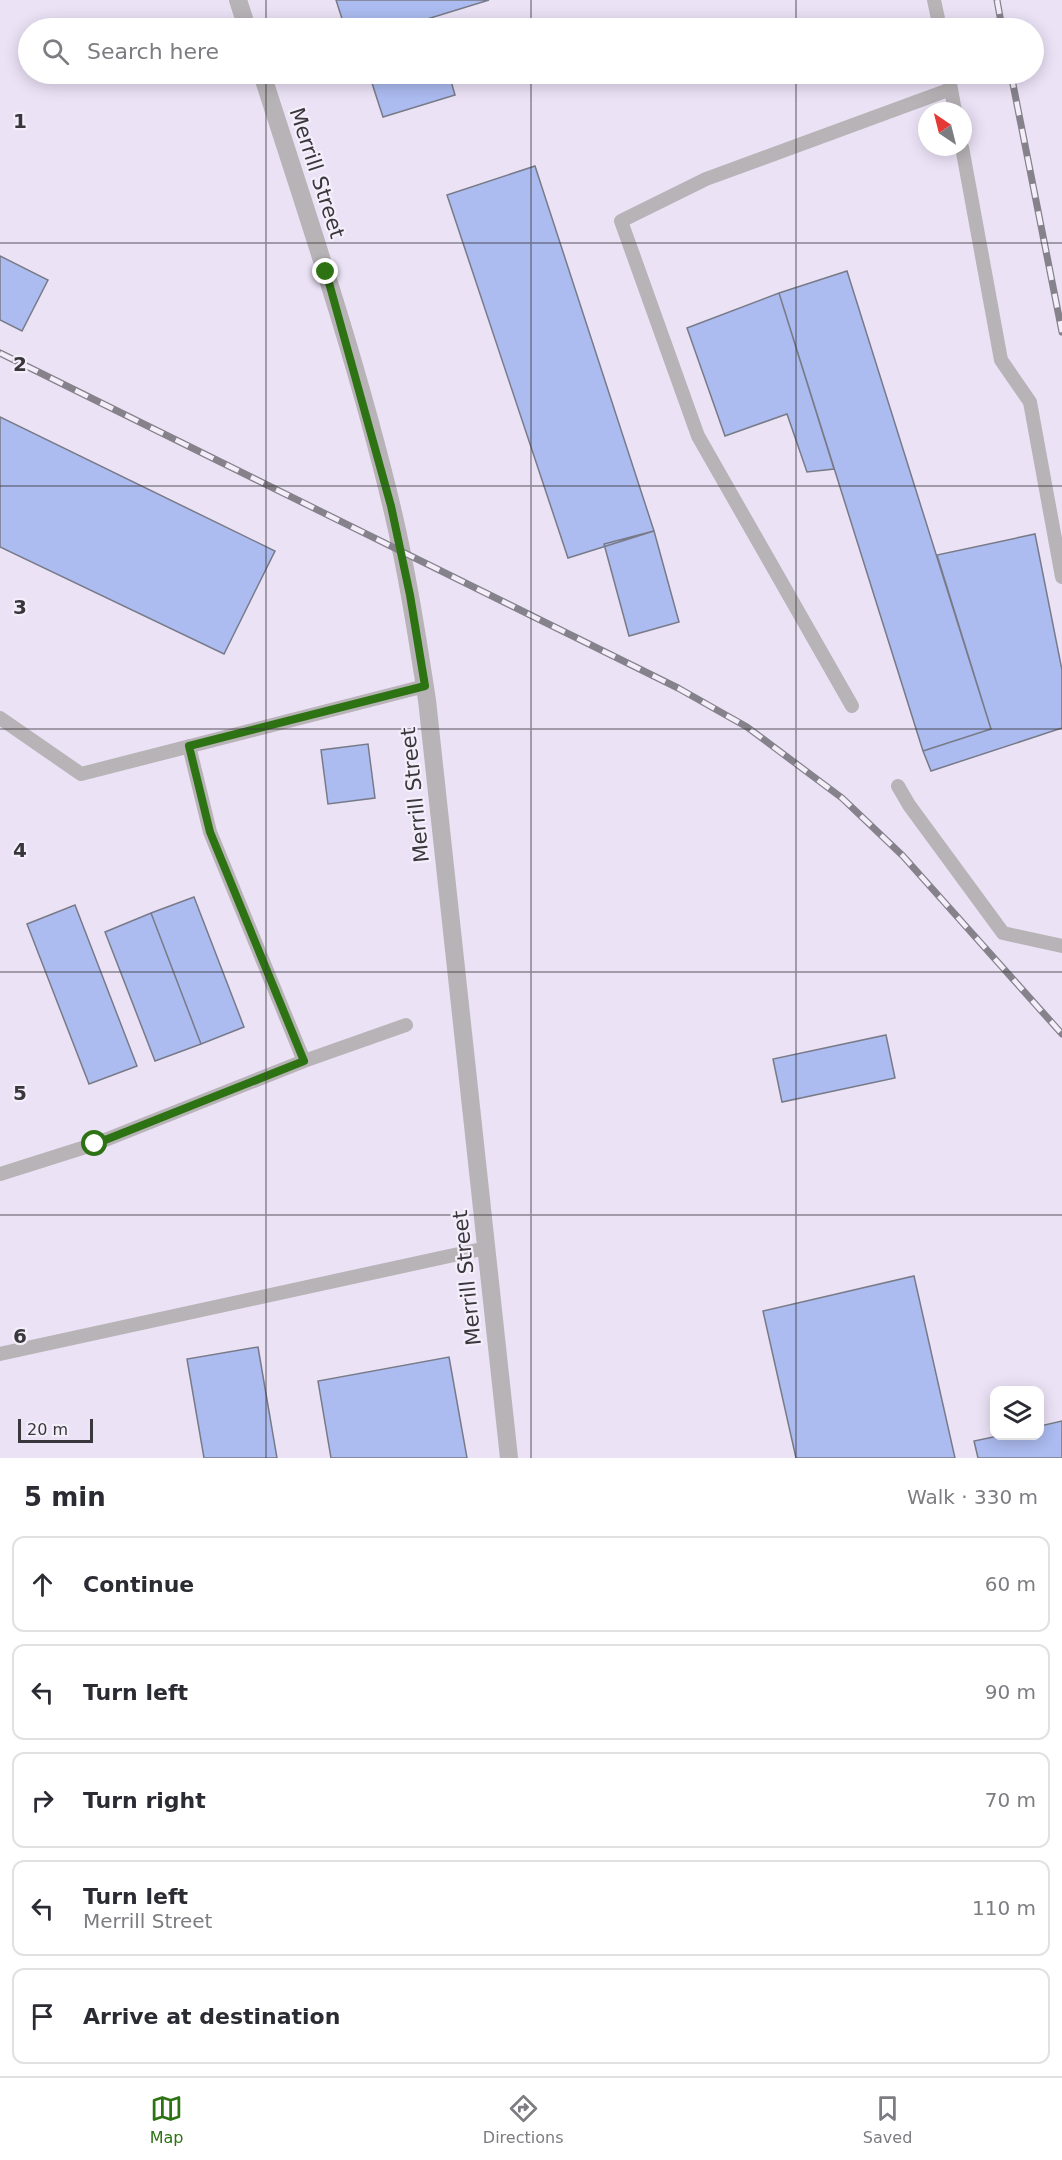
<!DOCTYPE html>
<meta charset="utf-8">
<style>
body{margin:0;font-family:"DejaVu Sans",sans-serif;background:#f2f2f3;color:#2b2b33}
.controls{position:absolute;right:18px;bottom:18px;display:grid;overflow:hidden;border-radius:12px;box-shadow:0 3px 15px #0003}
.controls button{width:54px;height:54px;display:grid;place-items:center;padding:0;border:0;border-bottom:2px solid #e1e1e2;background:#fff;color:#2b2b33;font:30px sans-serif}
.compass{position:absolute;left:918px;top:102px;width:54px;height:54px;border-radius:50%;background:#fff;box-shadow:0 3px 15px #0003;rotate:325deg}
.scale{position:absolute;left:18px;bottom:15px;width:75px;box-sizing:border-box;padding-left:6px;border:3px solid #39373c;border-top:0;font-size:16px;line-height:21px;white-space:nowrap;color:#39373c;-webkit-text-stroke:4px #f4eefb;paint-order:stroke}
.stop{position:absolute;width:18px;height:18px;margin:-14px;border:4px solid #2e7313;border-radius:50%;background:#fff}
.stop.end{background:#2e7313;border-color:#fff;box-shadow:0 2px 6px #0008}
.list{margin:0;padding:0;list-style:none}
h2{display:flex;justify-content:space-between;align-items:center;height:78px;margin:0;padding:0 24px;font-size:26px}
h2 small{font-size:20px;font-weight:400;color:#7c7c81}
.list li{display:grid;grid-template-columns:39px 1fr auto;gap:18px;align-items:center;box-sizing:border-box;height:96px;margin:0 12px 12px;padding:0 12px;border:2px solid #e1e1e2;border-radius:12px}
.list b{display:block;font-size:22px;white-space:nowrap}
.list p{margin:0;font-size:20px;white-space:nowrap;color:#7c7c81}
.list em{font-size:20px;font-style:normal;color:#7c7c81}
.icon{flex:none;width:33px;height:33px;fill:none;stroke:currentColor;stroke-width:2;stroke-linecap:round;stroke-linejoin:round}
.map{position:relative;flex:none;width:1062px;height:1458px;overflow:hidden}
.search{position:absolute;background:#fff;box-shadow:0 3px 15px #0003;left:18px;right:18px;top:18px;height:66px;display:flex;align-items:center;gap:15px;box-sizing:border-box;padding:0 21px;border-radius:33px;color:#7c7c81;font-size:22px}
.sheet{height:618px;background:#fff}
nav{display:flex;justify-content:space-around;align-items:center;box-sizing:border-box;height:84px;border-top:2px solid #e1e1e2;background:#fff;font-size:16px;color:#7c7c81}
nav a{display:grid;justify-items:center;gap:3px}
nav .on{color:#2e7313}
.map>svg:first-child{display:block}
.built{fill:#ebe2f6;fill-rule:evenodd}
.building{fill:#acbbf0;stroke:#787b87;stroke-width:1.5}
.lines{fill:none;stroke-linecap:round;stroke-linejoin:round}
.lane{stroke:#b8b3b6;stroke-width:14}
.street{stroke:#b8b3b6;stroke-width:18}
.rail-casing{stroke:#86828b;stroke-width:7}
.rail{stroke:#f4eefb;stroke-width:4.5;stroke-dasharray:14;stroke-linecap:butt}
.route{stroke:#2e7313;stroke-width:8}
.grid{fill:none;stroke:#39373c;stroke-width:1.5;stroke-opacity:0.55}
.labels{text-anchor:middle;stroke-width:4.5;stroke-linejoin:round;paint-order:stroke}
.street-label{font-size:21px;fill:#39373c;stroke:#f4eefb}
.grid-label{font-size:20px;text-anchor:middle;font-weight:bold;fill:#39373c;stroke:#f4eefb;stroke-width:4.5;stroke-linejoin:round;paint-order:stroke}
</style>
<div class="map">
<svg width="1062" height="1458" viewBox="0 0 1062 1458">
<rect width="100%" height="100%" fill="#f4eefb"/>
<path class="built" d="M 0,0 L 1062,0 L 1062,1458 L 0,1458 ZM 28,28 L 1034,28 L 1034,74 L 28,74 ZM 927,111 L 963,111 L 963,147 L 927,147 ZM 994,1390 L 1040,1390 L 1040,1436 L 994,1436 Z"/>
<path class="building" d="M 336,0 L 489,0 L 398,28 L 345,28 Z
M 431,18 L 435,28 L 398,28 Z
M 369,74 L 449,74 L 455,95 L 383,117 Z
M 535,166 L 654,531 L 568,558 L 447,195 Z
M 0,256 L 48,280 L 22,331 L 0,320 Z
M 847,271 L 991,729 L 923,751 L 779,293 Z
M 779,293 L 834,469 L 807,472 L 787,414 L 725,436 L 687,328 Z
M 0,417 L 275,551 L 224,654 L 0,547 Z
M 654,531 L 679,622 L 629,636 L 604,544 Z
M 1035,534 L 1062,670 L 1062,728 L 931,771 L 923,751 L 991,729 L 937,555 Z
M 368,744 L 375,798 L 328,804 L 321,750 Z
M 194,897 L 244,1027 L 201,1044 L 151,913 Z
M 75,905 L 137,1066 L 89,1084 L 27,924 Z
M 151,913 L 201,1044 L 155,1061 L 105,932 Z
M 886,1035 L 895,1078 L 782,1102 L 773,1059 Z
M 914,1276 L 955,1458 L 796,1458 L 763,1311 Z
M 258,1347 L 277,1458 L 204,1458 L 187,1359 Z
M 449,1357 L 467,1458 L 331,1458 L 318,1381 Z
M 1062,1421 L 1062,1458 L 978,1458 L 974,1441 L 998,1436 L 1040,1436 L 1040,1426 Z"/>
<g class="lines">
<path class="lane" d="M 934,0 L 940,28
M 951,89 L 955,111
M 962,147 L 1001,360 L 1030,402 L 1062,577
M 852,706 L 698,436 L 621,221 L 706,179 L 951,89 L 948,74
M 0,718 L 81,774 L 425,686
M 898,786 L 909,805 L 1003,933 L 1062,946
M 304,1061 L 406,1025
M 0,1174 L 95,1144 L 304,1061 L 210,832 L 189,746
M 0,1354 L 486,1248"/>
<path class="street" d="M 238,0 L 247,28
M 262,74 C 308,217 357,361 392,508 C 407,571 417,636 427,700 L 509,1458"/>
<g class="rail-casing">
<path id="rail" d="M 997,0 L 1002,28
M 1011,74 L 1062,332
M 0,353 L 678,688 L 747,727 L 842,798 L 903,856 L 1062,1034"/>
</g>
<use href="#rail" class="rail"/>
</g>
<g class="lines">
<path class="route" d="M 95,1144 L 304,1061 L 210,832 L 189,746 L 425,686 L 410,595 L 391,506 L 326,272"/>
</g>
<path class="grid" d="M 266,0 L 266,28M 531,0 L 531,28M 796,0 L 796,28M 266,74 L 266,1458M 531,74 L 531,1458M 796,74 L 796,1458M 0,243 L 1062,243M 0,486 L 1062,486M 0,729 L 1062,729M 0,972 L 1062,972M 0,1215 L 1062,1215"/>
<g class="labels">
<g class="street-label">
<text transform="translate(317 173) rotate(72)" y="7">Merrill Street</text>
<text transform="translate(415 795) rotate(-96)" y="7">Merrill Street</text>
<text transform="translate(467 1278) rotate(-96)" y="7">Merrill Street</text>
</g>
</g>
<g class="grid-label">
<text x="20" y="128">1</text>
<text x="20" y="371">2</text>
<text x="20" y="614">3</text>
<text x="20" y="857">4</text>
<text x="20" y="1100">5</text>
<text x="20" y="1343">6</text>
</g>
</svg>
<div class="controls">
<button><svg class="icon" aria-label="layers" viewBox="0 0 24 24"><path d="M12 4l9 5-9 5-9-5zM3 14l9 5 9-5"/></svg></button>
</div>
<svg class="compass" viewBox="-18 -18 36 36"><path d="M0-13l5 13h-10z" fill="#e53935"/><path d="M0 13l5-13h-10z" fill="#7c7c81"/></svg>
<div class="scale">20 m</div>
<div class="stop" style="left:95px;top:1144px"></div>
<div class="stop end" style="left:326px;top:272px"></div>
<div class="search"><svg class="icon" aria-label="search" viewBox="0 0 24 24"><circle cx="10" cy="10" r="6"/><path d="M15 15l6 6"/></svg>Search here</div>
</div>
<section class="sheet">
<h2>5 min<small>Walk · 330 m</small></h2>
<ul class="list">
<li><svg class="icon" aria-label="ahead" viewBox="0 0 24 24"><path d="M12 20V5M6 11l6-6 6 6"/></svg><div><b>Continue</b></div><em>60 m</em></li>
<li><svg class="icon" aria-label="left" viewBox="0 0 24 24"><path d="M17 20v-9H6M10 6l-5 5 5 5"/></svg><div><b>Turn left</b></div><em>90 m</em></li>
<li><svg class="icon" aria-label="right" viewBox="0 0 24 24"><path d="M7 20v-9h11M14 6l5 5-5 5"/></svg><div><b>Turn right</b></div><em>70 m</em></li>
<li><svg class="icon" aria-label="left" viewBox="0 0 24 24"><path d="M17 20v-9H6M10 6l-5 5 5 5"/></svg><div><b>Turn left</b><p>Merrill Street</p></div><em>110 m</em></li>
<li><svg class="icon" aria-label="arrive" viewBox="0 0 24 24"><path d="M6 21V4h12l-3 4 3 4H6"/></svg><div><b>Arrive at destination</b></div></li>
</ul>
</section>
<nav>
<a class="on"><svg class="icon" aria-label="map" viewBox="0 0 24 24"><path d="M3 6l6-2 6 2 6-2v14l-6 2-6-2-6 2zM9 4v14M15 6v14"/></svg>Map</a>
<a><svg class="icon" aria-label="directions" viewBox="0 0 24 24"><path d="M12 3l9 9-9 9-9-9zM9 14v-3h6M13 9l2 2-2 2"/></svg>Directions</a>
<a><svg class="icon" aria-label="saved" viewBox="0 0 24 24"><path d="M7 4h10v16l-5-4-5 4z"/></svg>Saved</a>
</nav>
